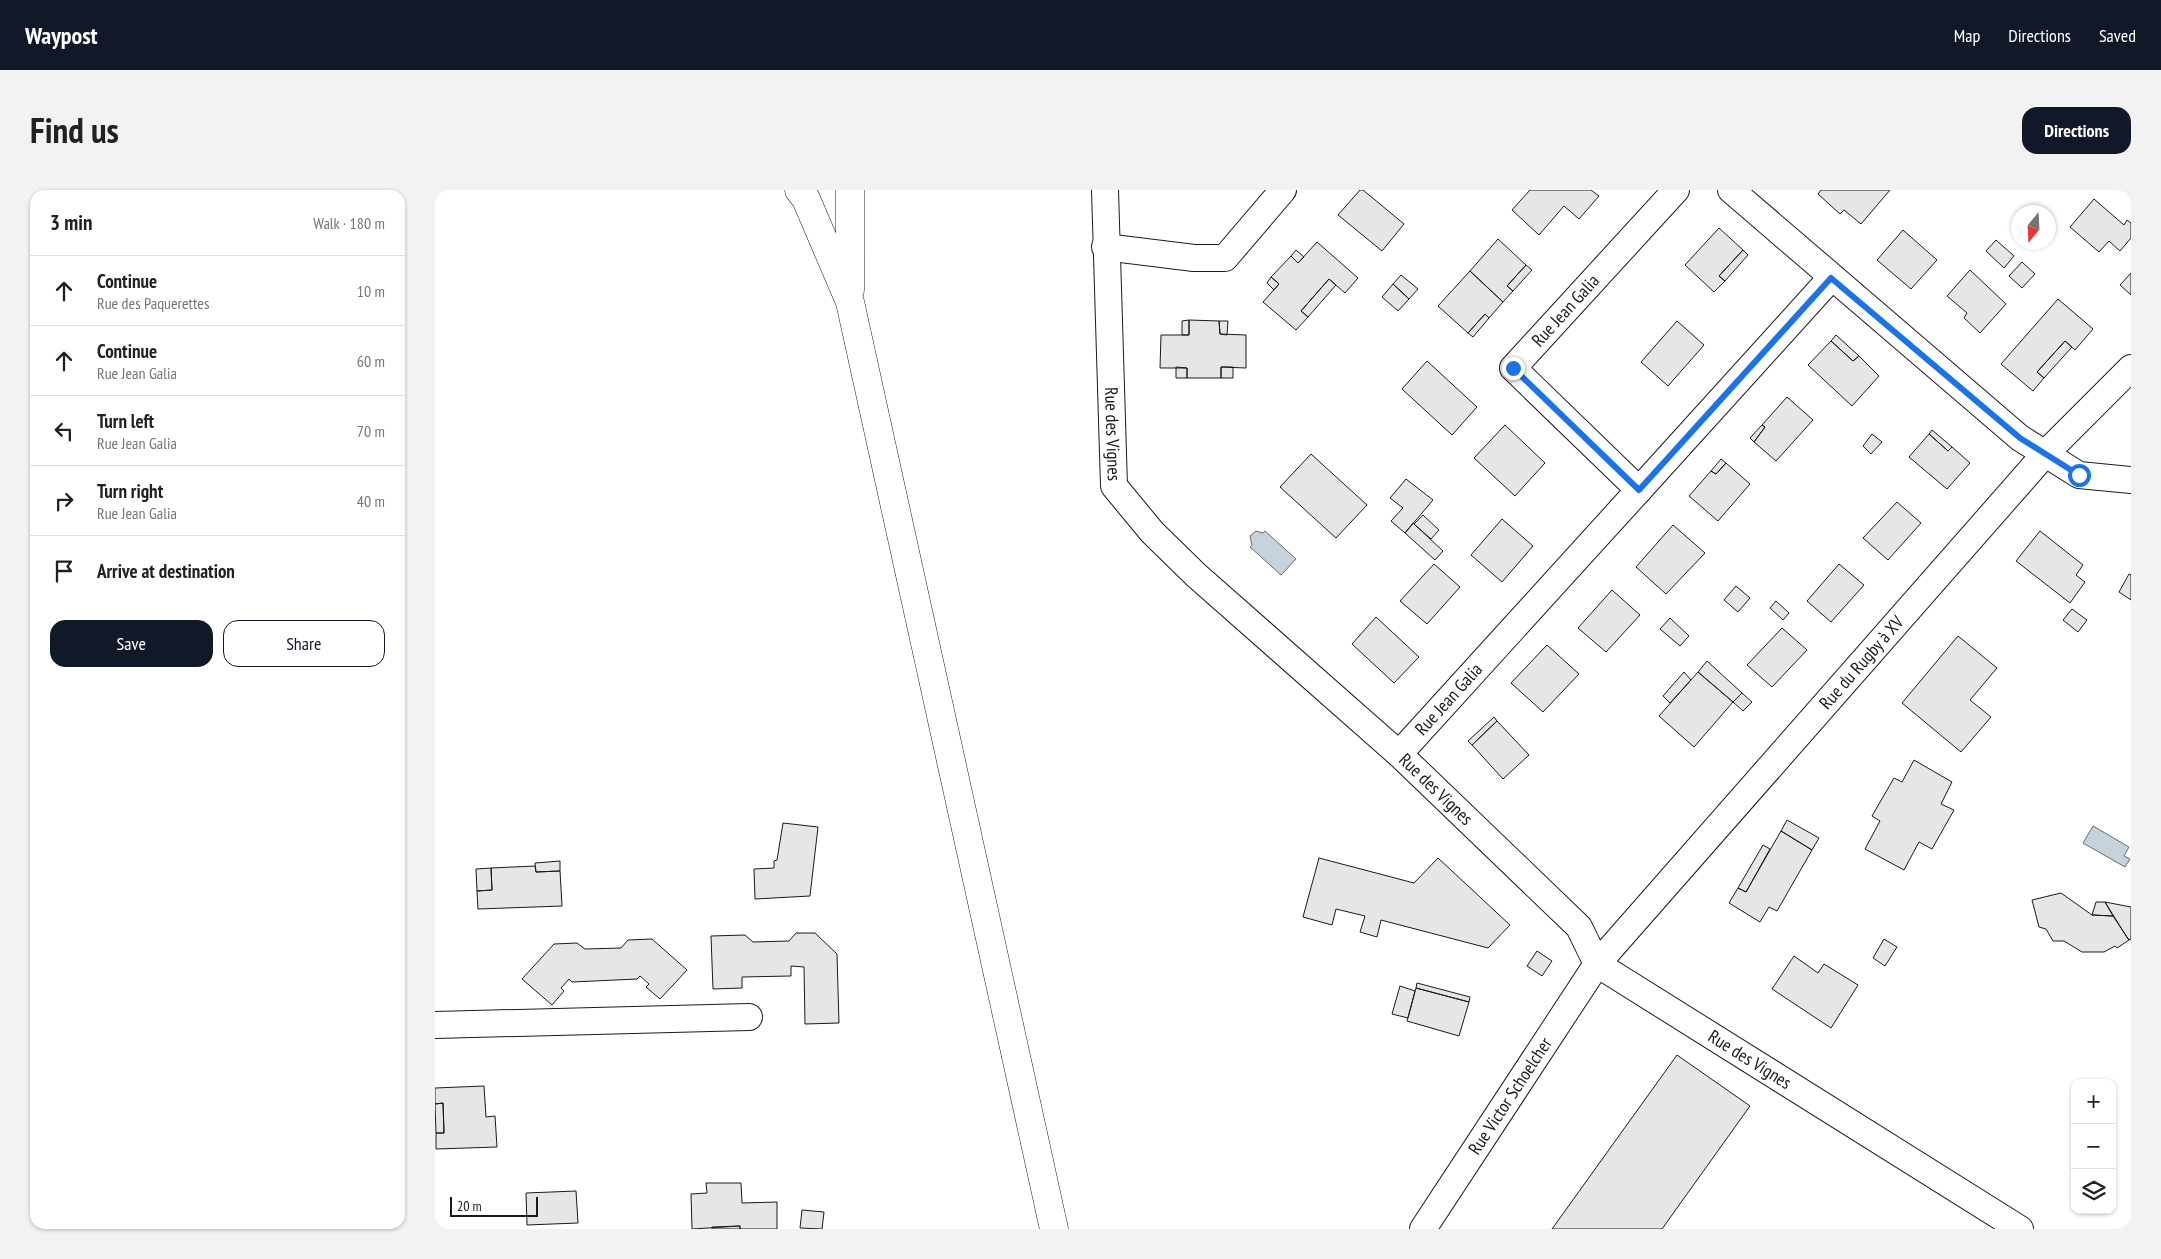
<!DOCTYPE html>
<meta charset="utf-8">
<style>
body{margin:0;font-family:"PT Sans Narrow",sans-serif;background:#f2f2f2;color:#202124}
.controls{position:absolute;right:15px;bottom:15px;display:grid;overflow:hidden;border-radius:10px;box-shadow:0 1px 4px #0004}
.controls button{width:45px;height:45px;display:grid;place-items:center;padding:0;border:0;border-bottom:1px solid #e0e0e0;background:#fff;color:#202124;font:25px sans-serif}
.compass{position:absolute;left:1576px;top:15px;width:45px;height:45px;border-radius:50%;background:#fff;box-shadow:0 1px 4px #0004;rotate:198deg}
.scale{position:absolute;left:15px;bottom:12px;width:88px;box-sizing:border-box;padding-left:5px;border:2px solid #1a1a1a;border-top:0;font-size:14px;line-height:18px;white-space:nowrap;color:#1a1a1a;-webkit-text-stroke:4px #fff;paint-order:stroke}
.stop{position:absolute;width:15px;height:15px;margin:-11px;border:4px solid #1a73e8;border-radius:50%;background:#fff}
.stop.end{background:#1a73e8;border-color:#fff;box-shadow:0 1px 5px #0008}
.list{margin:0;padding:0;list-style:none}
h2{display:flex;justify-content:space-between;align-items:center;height:65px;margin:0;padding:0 20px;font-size:21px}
h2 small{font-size:16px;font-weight:400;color:#757577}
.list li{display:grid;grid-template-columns:32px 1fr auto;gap:15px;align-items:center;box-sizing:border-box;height:70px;padding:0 20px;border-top:1px solid #e0e0e0}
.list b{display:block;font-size:19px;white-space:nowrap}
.list p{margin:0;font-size:16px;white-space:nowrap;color:#757577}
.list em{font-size:16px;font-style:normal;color:#757577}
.actions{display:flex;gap:10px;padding:15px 20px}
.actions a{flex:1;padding:11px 0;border:1px solid #111827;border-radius:15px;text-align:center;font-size:18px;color:#111827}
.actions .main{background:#111827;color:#fff}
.icon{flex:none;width:28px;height:28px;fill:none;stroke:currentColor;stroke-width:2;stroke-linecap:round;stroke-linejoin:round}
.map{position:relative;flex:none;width:1696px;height:1039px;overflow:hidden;border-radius:15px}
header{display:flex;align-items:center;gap:30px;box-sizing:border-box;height:70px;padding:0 25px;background:#111827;color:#fff}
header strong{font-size:24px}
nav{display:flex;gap:28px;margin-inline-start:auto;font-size:18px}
.intro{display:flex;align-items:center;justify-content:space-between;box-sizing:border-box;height:120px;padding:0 30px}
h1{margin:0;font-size:35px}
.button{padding:12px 22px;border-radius:15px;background:#111827;color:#fff;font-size:18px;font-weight:700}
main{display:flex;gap:30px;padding:0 30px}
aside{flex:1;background:#fff;border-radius:15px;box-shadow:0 1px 4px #0004}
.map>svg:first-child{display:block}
.water{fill:#c6d2dc;stroke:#6a6a6a}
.building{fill:#e6e6e6;stroke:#1a1a1a}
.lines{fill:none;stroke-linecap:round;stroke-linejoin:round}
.minor-casing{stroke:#1a1a1a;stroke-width:28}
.primary-casing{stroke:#1a1a1a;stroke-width:29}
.minor{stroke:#fff;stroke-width:26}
.primary{stroke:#fff;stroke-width:28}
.route{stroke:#1a73e8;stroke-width:6}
.labels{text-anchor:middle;stroke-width:4;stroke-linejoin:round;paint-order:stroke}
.street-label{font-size:18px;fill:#1a1a1a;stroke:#fff}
</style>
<header>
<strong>Waypost</strong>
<nav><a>Map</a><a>Directions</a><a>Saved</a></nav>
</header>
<div class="intro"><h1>Find us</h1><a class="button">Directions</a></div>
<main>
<aside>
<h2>3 min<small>Walk · 180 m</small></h2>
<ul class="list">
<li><svg class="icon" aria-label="ahead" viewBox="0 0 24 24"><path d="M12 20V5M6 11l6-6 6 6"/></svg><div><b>Continue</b><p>Rue des Paquerettes</p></div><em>10 m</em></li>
<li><svg class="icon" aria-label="ahead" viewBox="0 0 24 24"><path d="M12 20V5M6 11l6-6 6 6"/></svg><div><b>Continue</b><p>Rue Jean Galia</p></div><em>60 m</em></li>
<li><svg class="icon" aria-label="left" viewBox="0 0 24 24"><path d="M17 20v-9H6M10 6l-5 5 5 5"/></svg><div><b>Turn left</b><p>Rue Jean Galia</p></div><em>70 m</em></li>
<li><svg class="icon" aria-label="right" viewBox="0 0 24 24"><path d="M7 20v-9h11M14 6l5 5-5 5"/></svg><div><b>Turn right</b><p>Rue Jean Galia</p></div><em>40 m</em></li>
<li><svg class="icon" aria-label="arrive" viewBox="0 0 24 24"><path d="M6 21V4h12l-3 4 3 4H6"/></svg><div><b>Arrive at destination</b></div></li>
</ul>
<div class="actions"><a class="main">Save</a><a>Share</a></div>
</aside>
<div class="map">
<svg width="1696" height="1039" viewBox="0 0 1696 1039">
<rect width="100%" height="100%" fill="#fff"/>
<path class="water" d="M 821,341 L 828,343 L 830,341 L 861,369 L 846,385 L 815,357 L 817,355 L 815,346 Z
M 1658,636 L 1694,657 L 1689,666 L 1695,669 L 1690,677 L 1648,653 Z"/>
<path class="building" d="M 925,0 L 928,0 L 969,34 L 947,61 L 903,25 Z
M 1095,0 L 1156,0 L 1164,6 L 1144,29 L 1129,16 L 1104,45 L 1077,20 Z
M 1386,0 L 1455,0 L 1426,34 L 1409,20 L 1405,24 L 1383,4 Z
M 1659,9 L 1689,35 L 1692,30 L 1696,33 L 1696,48 L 1685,61 L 1674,51 L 1664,62 L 1635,37 Z
M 1284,38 L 1308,60 L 1284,86 L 1290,91 L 1279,102 L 1250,75 Z
M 1468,40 L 1502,70 L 1476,99 L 1442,70 Z
M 1063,49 L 1091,75 L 1072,96 L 1078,101 L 1068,112 L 1035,81 Z
M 1561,50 L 1579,66 L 1569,78 L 1551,61 Z
M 882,52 L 923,88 L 910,103 L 894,89 L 866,121 L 873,127 L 861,140 L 828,112 L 844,94 L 836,87 L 856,66 L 863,73 Z
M 861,60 L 869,67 L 863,73 L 856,66 Z
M 1308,60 L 1313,65 L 1290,91 L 1284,86 Z
M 1587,72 L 1600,84 L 1587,98 L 1574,86 Z
M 1091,75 L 1097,80 L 1078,101 L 1072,96 Z
M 1535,80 L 1571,114 L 1545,143 L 1529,128 L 1532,123 L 1512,106 Z
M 1035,81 L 1068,112 L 1054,128 L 1050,124 L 1033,143 L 1003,116 Z
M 1696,83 L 1696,105 L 1685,95 Z
M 966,85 L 983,99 L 974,109 L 958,94 Z
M 836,87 L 844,94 L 839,100 L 832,93 Z
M 894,89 L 901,95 L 873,127 L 866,121 Z
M 958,94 L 974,109 L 963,121 L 947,107 Z
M 1623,109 L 1658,139 L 1640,160 L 1630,151 L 1602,182 L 1609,188 L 1598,201 L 1566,174 Z
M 1050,124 L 1054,128 L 1038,147 L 1033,143 Z
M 754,130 L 754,145 L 747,145 L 747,131 Z
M 754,130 L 784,131 L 785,144 L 811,145 L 811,178 L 786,177 L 786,188 L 752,188 L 752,178 L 725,178 L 726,145 L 754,145 Z
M 784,131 L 793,131 L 792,145 L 785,144 Z
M 1242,131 L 1269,155 L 1233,196 L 1206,172 Z
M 1401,145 L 1424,166 L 1418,171 L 1396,151 Z
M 1396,151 L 1418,171 L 1424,166 L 1444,186 L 1417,216 L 1373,175 Z
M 1630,151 L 1637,157 L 1609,188 L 1602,182 Z
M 992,171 L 1042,217 L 1017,245 L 967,199 Z
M 741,177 L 752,178 L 752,188 L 741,188 Z
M 786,177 L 798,177 L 798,188 L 786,188 Z
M 1352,207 L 1378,230 L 1341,271 L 1319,252 L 1330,237 L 1327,235 Z
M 1070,235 L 1110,273 L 1080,306 L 1039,268 Z
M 1327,235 L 1330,237 L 1319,252 L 1315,248 Z
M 1497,240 L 1517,257 L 1513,261 L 1494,244 Z
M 1437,244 L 1447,252 L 1436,264 L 1428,256 Z
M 1494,244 L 1513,261 L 1517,257 L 1535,273 L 1512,299 L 1474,267 Z
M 876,264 L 932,315 L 901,348 L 845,297 Z
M 1286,269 L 1291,273 L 1281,284 L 1276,281 Z
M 1291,273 L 1315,294 L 1283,331 L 1254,306 L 1276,281 L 1281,284 Z
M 971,289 L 998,310 L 970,343 L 956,331 L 968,318 L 955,308 Z
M 1462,312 L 1486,333 L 1453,370 L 1428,348 Z
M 988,325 L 1004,340 L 996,349 L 979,334 Z
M 1067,329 L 1098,356 L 1067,392 L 1036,365 Z
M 978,333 L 1008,361 L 1000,370 L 970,343 Z
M 1238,335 L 1270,363 L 1231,404 L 1201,377 Z
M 1605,341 L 1648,375 L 1641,385 L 1650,392 L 1635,413 L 1581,371 Z
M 999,374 L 1025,397 L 992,434 L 965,411 Z
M 1404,374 L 1429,395 L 1396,432 L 1372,411 Z
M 1694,384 L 1696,385 L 1696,410 L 1684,402 Z
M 1301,396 L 1315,408 L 1303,422 L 1289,410 Z
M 1177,400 L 1205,425 L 1171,462 L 1143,438 Z
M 1341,411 L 1354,423 L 1348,430 L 1335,418 Z
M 1637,419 L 1652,430 L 1643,442 L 1628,430 Z
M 941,427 L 984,467 L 959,493 L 917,454 Z
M 1235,428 L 1254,446 L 1245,456 L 1225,439 Z
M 1347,438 L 1372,460 L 1337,497 L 1312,475 Z
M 1523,446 L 1562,478 L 1535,510 L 1556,527 L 1526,562 L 1467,513 Z
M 1112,455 L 1144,484 L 1108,522 L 1076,493 Z
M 1272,471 L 1307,503 L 1298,512 L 1263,482 Z
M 1249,482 L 1256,490 L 1235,513 L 1228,506 Z
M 1263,482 L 1298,512 L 1259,557 L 1224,526 Z
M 1307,503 L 1317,512 L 1308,521 L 1298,512 Z
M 1059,527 L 1062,531 L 1037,555 L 1033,551 Z
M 1062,531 L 1094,565 L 1068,589 L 1037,555 Z
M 1479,570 L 1517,592 L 1506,614 L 1519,620 L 1497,659 L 1484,652 L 1469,680 L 1430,659 L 1445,631 L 1437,626 L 1459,588 L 1467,592 Z
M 1352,630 L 1384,648 L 1377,660 L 1346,641 Z
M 348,633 L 383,637 L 375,706 L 320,709 L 319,679 L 339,678 L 339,671 L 342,670 Z
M 1346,641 L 1377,660 L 1342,721 L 1334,717 L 1325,732 L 1294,713 L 1303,698 L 1311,702 Z
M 1328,655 L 1335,659 L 1311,702 L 1303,698 Z
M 884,668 L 979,693 L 1003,668 L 1075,735 L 1053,758 L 946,730 L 942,747 L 925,742 L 930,726 L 901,719 L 897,735 L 868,727 Z
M 125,671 L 125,681 L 101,682 L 100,673 Z
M 100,676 L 101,682 L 125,681 L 127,716 L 43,719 L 42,701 L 57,700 L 56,678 Z
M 56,678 L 57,700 L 42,701 L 41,679 Z
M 1626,703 L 1657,725 L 1678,726 L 1694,750 L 1682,758 L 1680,756 L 1669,762 L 1647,762 L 1629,751 L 1618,751 L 1611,739 L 1604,737 L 1597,710 Z
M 1661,712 L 1670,712 L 1678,726 L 1657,725 Z
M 1670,712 L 1696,717 L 1696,750 L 1693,749 Z
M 361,743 L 380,743 L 402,764 L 404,833 L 370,834 L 369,777 L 356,776 L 356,786 L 307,787 L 307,798 L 278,799 L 276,746 L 310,745 L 318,752 L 354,751 Z
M 217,749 L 252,780 L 225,809 L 211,797 L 214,794 L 205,786 L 202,789 L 137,792 L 134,789 L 126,798 L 129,801 L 117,815 L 87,789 L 119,754 L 142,753 L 150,759 L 186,758 L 193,750 Z
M 1449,749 L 1462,757 L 1450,776 L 1438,768 Z
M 1102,761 L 1117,771 L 1107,786 L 1092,776 Z
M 1359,766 L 1383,783 L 1389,774 L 1423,795 L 1396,838 L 1337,799 Z
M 982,793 L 1035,807 L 1034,812 L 981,798 Z
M 965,796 L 980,801 L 973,828 L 957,824 Z
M 981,798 L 1034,812 L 1024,846 L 972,831 Z
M 1242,865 L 1315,916 L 1227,1039 L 1117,1039 Z
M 49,896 L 51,927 L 60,926 L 62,957 L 1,959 L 1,943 L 9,943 L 8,913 L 0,914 L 0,898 Z
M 8,913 L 9,943 L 1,943 L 0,914 Z
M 271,993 L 306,993 L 307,1013 L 342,1012 L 342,1039 L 305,1039 L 305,1036 L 257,1039 L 256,1004 L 272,1003 Z
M 141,1001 L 143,1033 L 92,1035 L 91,1003 Z
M 367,1020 L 389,1022 L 387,1039 L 365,1038 Z
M 305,1036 L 305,1039 L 277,1039 L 277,1037 Z"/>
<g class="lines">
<g class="minor-casing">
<g id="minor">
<path id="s1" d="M 670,0 L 679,296 L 717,342 L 761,385 L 964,564 L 1144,737 L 1162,774 L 1585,1039"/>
<path d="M 1296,0 L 1585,248 L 1644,285 L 1696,290"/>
<path d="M 670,57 L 759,68 L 790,68 L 848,0"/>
<path d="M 1204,300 L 1396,88"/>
<path id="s2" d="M 964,564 L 1204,300 L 1078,178 L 1241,0"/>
<path d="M 0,835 L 314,827"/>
<path id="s3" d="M 988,1039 L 1162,774 L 1610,264 L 1696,178"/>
</g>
</g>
<g class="primary-casing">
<path id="primary" d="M 364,0 L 371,9 L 415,112 L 619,1039
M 415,100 L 415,0"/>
</g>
<use href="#minor" class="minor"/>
<use href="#primary" class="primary"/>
</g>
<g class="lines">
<path class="route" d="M 1078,178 L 1204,300 L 1396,88 L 1585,248 L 1644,285"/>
</g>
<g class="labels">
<g class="street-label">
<text dy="6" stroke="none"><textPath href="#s2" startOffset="610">Rue Jean Galia</textPath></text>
<text dy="6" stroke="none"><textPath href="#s1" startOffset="244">Rue des Vignes</textPath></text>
<text dy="6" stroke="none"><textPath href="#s3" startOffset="718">Rue du Rugby à XV</textPath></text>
<text dy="6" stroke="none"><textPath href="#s2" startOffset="74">Rue Jean Galia</textPath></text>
<text dy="6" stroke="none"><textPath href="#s1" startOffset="739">Rue des Vignes</textPath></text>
<text dy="6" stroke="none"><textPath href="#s1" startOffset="1159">Rue des Vignes</textPath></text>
<text dy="6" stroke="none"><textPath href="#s3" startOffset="159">Rue Victor Schoelcher</textPath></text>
</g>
</g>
</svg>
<div class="controls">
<button>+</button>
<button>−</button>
<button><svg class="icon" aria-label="layers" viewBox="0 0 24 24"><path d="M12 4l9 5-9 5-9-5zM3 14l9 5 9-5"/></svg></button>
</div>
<svg class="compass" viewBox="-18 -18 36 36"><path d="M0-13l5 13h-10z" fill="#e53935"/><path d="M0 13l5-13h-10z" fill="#757577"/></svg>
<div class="scale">20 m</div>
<div class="stop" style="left:1644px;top:285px"></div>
<div class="stop end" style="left:1078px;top:178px"></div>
</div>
</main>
